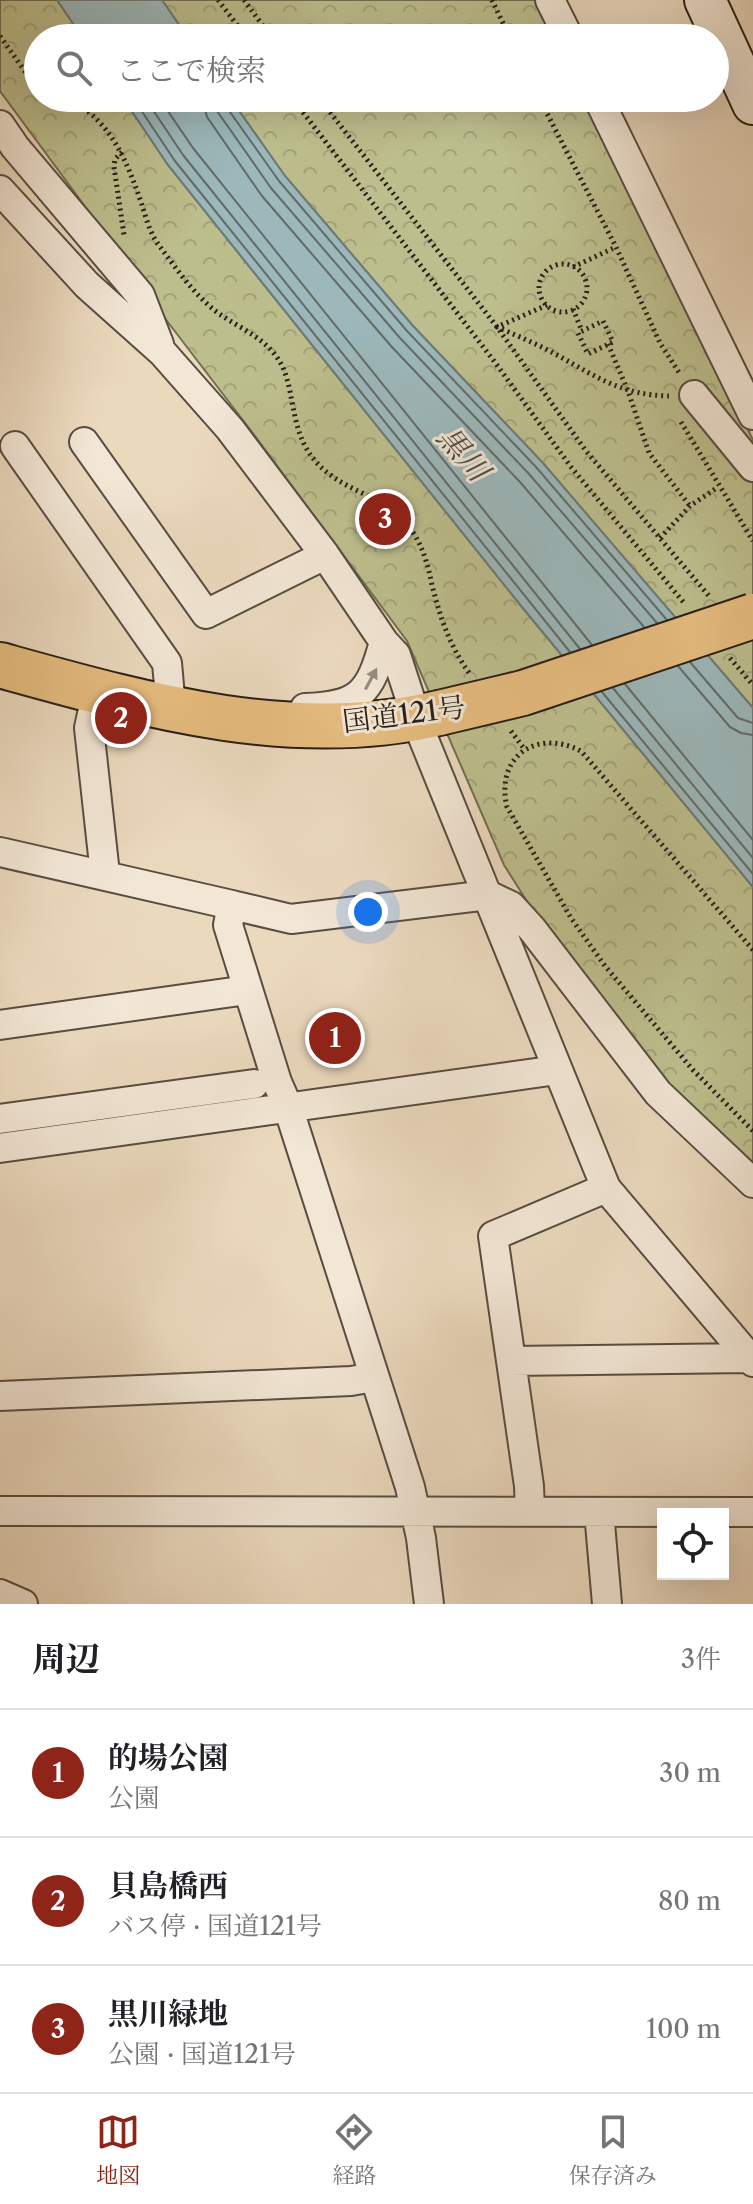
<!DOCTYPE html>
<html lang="ja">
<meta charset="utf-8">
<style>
body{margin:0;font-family:"Libre Caslon Text","Noto Serif JP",serif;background:#f2f2f2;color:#202124}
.controls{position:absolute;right:24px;bottom:24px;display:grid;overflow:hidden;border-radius:0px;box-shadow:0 8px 32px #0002}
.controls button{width:72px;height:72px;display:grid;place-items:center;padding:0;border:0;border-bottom:2px solid #e0e0e0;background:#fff;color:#202124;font:40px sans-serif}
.you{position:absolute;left:368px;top:912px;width:28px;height:28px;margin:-20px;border:6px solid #fff;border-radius:50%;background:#1a73e8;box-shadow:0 0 0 12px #1a73e833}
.badge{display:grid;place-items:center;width:52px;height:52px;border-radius:50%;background:#8f2418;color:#fff;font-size:26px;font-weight:700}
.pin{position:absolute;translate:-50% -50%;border:4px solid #fff;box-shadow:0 2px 8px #0006}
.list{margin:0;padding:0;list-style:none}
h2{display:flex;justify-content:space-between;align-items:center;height:104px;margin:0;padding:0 32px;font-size:34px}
h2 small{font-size:26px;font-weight:400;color:#757577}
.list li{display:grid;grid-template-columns:52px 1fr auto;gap:24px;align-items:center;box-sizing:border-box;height:128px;padding:0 32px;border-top:2px solid #e0e0e0}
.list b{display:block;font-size:30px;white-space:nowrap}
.list p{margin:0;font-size:26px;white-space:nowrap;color:#757577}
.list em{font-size:26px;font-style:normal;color:#757577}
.icon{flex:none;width:44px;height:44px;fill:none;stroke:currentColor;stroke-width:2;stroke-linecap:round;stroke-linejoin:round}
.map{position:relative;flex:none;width:753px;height:1604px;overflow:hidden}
.search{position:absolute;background:#fff;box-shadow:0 8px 32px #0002;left:24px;right:24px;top:24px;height:88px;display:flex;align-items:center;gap:20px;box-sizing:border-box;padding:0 28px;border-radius:44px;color:#757577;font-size:30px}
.sheet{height:488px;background:#fff}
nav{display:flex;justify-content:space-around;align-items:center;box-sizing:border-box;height:112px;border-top:2px solid #e0e0e0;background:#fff;font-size:22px;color:#757577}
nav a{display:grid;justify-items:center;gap:4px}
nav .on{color:#8f2418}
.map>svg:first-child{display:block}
.park{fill:url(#park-crowns);stroke:#726e52;stroke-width:2}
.water{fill:#9cb8bb;stroke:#6e7a79;stroke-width:2}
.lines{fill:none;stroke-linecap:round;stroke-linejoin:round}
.shore{stroke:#626b68;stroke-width:2}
.street-casing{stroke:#594d40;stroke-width:32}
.secondary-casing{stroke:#281e16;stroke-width:44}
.highway-casing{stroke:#281e16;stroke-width:48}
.path{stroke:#281e16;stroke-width:5;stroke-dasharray:2 4;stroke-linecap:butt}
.street{stroke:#f2e6d5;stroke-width:28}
.secondary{stroke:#f2e6d5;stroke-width:40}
.highway{stroke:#e6bc7f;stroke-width:44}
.highway-bridge-casing{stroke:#281e16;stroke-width:48;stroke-linecap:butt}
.highway-bridge{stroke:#e6bc7f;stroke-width:44}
.oneway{fill:#978c7f}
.labels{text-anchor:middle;stroke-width:6;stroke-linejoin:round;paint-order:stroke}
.street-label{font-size:28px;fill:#281e16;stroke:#f2e6d5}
.water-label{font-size:30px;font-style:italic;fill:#4b4c48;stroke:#f2e6d5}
</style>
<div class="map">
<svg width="753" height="1604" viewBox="0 0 753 1604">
<defs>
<pattern id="park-crowns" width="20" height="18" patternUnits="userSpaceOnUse" patternTransform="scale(2)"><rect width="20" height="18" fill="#bdbe8d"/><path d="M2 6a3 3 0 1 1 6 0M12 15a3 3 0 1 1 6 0" fill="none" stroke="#a2a379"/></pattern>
</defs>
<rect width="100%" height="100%" fill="#ebd9be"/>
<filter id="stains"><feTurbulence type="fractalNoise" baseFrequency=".0025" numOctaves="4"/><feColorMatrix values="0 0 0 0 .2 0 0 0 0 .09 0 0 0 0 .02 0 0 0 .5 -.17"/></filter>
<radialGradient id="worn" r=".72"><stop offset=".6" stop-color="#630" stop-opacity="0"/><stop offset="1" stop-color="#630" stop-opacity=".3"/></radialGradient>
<path class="park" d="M 0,0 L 57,0 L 83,38 L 38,38 L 38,98 L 123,98 L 168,165 L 522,607 L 753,887 L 753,1170 L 676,1098 L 563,958 L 504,865 L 407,641 L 252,432 L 131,274 L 92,216 L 0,91 Z
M 162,0 L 540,0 L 559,38 L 188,38 Z
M 230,98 L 589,98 L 753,440 L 753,708 L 542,462 L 413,326 L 285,176 Z"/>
<path class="water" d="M 57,0 L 162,0 L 188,38 L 83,38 Z
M 123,98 L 230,98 L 285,176 L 413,326 L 542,462 L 753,708 L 753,887 L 522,607 L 168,165 Z"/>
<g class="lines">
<path class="shore" d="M 133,98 L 175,161 L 570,652
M 145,98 L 183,155 L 580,649
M 159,98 L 193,148 L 592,645
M 202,98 L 207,117 L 262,196 L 391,346 L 520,482 L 644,627
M 214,98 L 217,111 L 271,188 L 400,338 L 529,474 L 657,623
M 224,98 L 225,105 L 279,181 L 407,331 L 536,467 L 667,620
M 690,662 L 738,718 L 753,723
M 678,666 L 730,727 L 741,733 L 753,735
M 625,684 L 753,840
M 613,688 L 753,858
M 602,692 L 753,874"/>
<g class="street-casing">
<path id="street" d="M 550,0 L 569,38
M 598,98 L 753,415
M 0,125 L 15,147 L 140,295 L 159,344
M 0,190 L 87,285 L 162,352 L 230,429 L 325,555 L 384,642 L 396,655 L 422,735 L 606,1188 L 753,1362
M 694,395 L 753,467
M 84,442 L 206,614 L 325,555
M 15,446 L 167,663 L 171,708
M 97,691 L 89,728 L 105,874
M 305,708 C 360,706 370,693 384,642
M 0,852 L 232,905 L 228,925 L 277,1082 L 288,1107 L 410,1487 L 421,1538 L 429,1604
M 232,905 L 291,919 L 488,895 L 511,906 L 532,929 L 658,1093 L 753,1183
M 0,1025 L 247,990
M 0,1119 L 254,1084
M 0,1148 L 557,1070
M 511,1361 L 750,1358
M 0,1396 L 351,1381 L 374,1377
M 0,1511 L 753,1512
M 530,1511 L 529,1486 L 493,1236 L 606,1188
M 599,1512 L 607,1604
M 0,1594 L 23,1604"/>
</g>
<g class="secondary-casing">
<path id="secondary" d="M 705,0 L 753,104"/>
</g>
<g class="highway-casing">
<path id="highway" d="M 0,665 C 141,704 292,748 439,713"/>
</g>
<path class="path" d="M 218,0 L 247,38
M 244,0 L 272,38
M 492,0 L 510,38
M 0,36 L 26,73 L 38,80
M 68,98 C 111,121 127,161 142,205 C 146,218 150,233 158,244 C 176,268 194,295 218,313 C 238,327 261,336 276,356 C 298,385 286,429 317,463 C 348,496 387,493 414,534 C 424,550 428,566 432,585 C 440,617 450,647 470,674
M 292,98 L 494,361 L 571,467 L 685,604
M 319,98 L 497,327 L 586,451 L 709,596
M 539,98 L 616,247 L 660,343 L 680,374
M 122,152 L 115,159 L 114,167 L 124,235
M539 288a24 24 0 1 1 48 0a24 24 0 1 1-48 0Z
M 573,267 L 616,247
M 547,305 L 497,327 C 518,336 539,345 559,356 C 598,378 623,395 669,396
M 573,309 L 582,331
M 603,321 L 613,342 L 588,354 L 578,333 Z
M 608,344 L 628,391 L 649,453 L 690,506
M 681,422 L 753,541
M 660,538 L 690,506 L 718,487
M 730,658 L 753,685
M 511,731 L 525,750
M 753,950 L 581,751 C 536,728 495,757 507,807 L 571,918 L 605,966 L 693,1070 L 753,1131"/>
<use href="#street" class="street"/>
<use href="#secondary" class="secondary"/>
<use href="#highway" class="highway"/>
<g class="highway-bridge-casing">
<path id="highway-bridge" d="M 439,713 L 523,693 L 753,616"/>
</g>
<use href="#highway-bridge" class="highway-bridge"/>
</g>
<defs><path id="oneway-solid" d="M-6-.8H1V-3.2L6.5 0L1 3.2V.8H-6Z" transform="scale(2)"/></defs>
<use class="oneway" href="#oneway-solid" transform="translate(371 679) rotate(-62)"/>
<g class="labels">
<g class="street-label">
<text transform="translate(404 714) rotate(-7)" y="10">国道121号</text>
</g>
<g class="water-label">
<text transform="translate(463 454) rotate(49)" y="10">黒川</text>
</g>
</g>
<rect width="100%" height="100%" filter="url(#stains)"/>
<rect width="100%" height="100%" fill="url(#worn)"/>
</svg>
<div class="controls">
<button><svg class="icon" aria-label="locate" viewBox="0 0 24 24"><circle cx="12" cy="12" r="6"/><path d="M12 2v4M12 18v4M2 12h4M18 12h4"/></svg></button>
</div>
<div class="you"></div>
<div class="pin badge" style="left:335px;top:1038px">1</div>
<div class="pin badge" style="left:121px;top:718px">2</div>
<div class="pin badge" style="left:385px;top:519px">3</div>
<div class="search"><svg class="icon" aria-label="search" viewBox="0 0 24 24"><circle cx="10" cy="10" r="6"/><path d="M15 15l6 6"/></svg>ここで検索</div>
</div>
<section class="sheet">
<h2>周辺<small>3件</small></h2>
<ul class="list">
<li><span class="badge">1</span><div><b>的場公園</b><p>公園</p></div><em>30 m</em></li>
<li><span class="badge">2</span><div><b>貝島橋西</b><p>バス停 · 国道121号</p></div><em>80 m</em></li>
<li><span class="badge">3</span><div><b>黒川緑地</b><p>公園 · 国道121号</p></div><em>100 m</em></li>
</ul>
</section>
<nav>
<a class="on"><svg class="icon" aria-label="map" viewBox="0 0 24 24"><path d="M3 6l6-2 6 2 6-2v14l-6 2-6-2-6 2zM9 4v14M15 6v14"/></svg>地図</a>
<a><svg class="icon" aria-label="directions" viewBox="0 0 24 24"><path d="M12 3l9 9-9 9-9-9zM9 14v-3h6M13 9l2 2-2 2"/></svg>経路</a>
<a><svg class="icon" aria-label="saved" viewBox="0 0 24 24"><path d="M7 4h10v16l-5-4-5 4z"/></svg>保存済み</a>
</nav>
